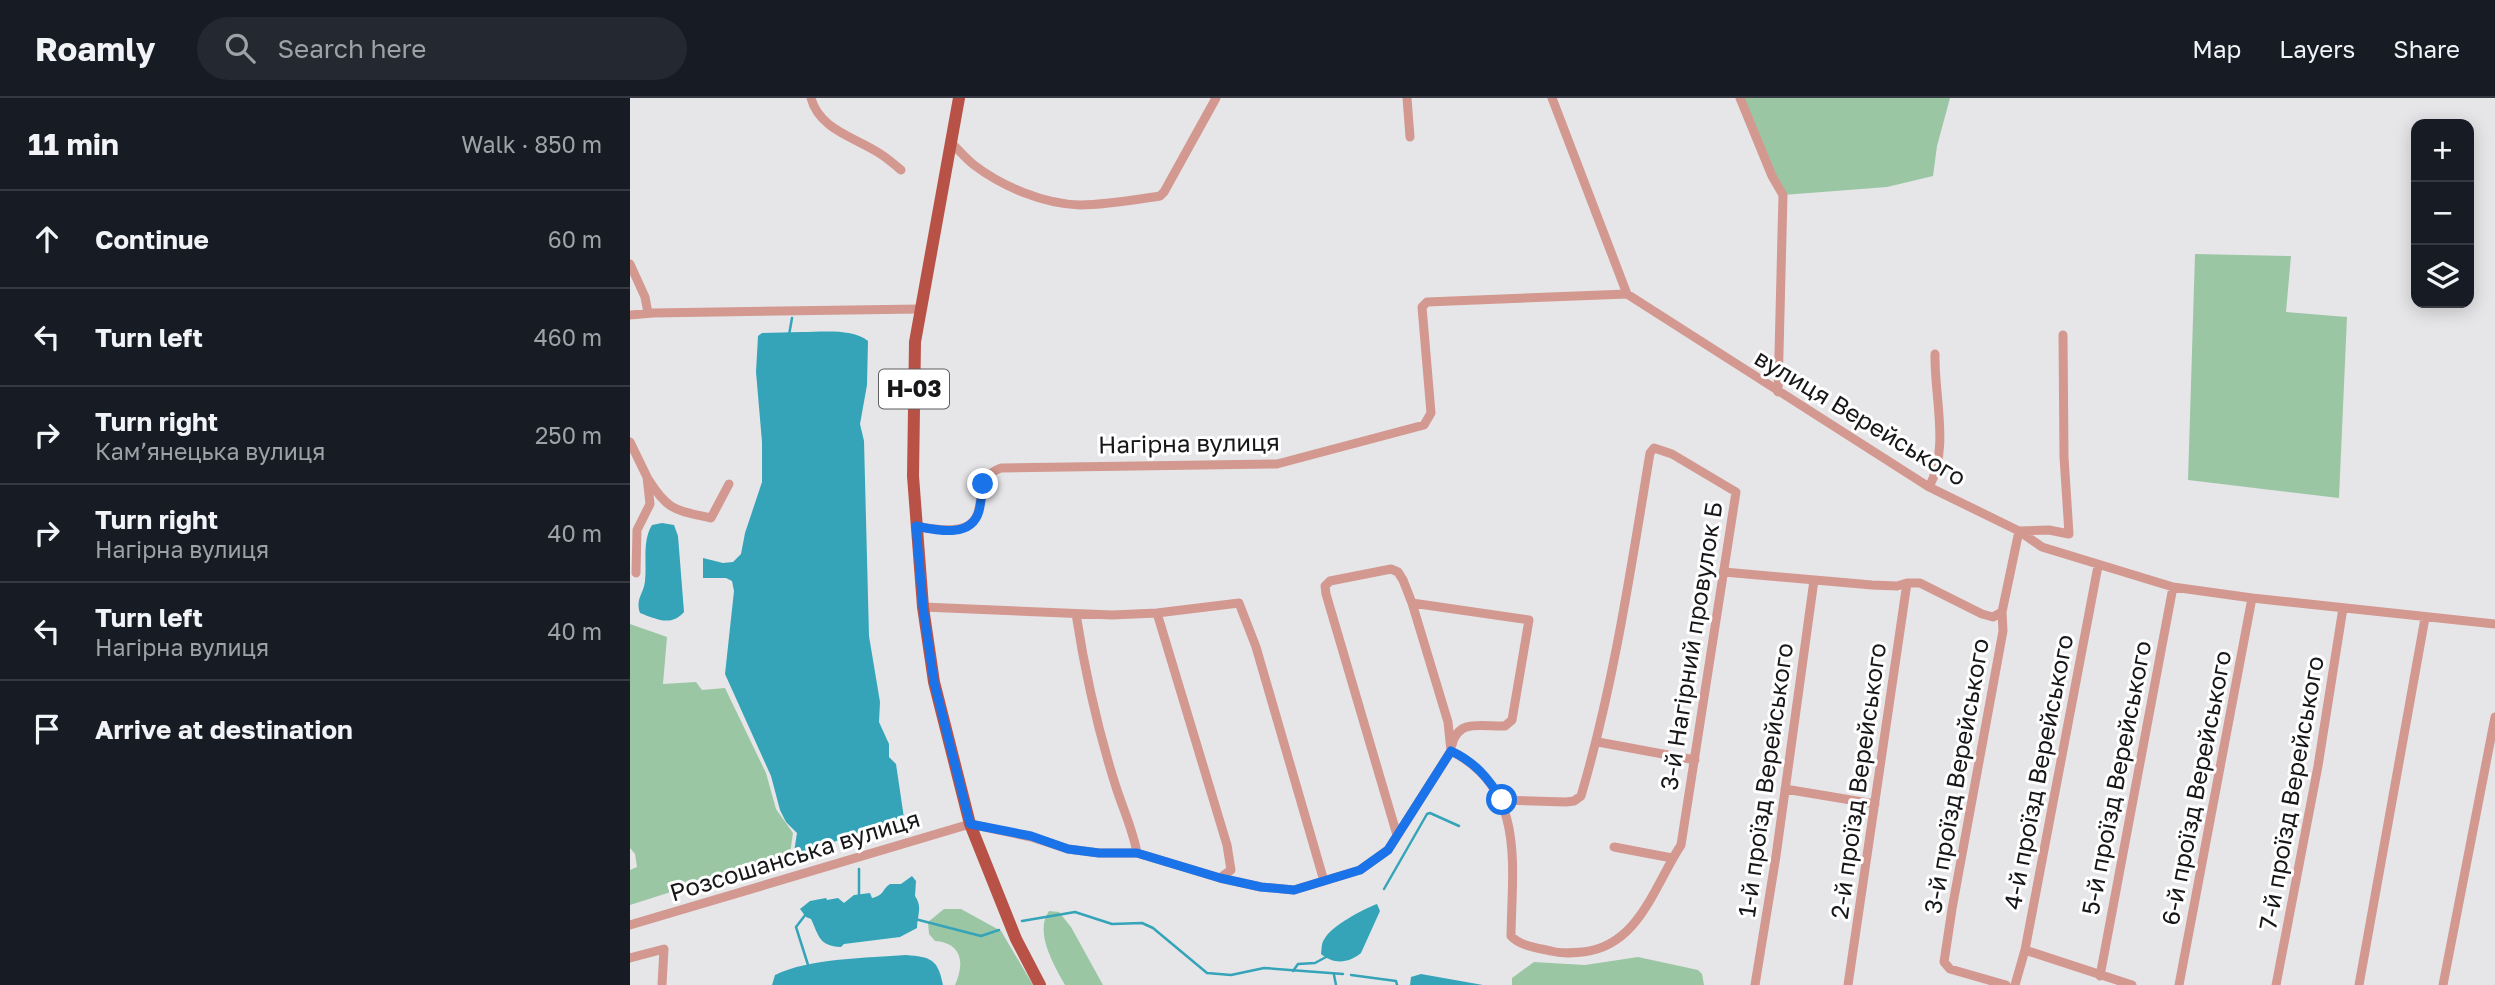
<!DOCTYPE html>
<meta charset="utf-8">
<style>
body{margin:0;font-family:"Golos Text",sans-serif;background:#242831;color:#f1f3f6}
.controls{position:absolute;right:21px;top:21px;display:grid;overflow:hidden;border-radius:14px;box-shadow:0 4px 18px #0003}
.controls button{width:63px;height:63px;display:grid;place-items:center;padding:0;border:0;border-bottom:2px solid #363941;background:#171b24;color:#f1f3f6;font:35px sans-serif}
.stop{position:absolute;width:21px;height:21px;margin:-16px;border:5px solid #1a73e8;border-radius:50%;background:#fff}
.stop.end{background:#1a73e8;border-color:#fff;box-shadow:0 2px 7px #0008}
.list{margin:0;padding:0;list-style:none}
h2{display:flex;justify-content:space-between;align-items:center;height:91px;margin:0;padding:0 28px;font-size:30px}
h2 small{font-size:23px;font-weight:400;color:#9ea1a6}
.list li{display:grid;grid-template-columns:46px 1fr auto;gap:21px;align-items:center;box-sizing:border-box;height:98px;padding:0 28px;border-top:2px solid #363941}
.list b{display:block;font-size:26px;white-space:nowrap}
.list p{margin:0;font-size:23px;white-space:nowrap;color:#9ea1a6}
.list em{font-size:23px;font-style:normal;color:#9ea1a6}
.icon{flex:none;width:38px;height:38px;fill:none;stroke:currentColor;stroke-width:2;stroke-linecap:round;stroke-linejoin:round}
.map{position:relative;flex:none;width:1865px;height:887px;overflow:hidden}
header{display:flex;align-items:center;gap:42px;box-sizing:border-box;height:98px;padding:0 35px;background:#171b24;border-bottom:2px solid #363941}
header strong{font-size:33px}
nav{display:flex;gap:38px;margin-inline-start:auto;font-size:24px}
.search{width:490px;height:63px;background:#242831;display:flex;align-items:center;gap:18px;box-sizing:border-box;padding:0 24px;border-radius:38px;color:#9ea1a6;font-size:26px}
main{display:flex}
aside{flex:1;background:#171b24}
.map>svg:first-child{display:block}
.green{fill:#9bc6a4}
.water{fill:#35a4b8}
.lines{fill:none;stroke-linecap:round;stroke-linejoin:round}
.stream{stroke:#35a4b8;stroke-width:2.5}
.minor{stroke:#d39990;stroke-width:9}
.major{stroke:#b95246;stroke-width:12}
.route{stroke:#1a73e8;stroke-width:9}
.labels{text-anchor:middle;stroke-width:6;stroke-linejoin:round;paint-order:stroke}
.shield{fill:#fff;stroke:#5d5d5e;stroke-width:2}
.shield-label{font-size:23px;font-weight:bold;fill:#171719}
.street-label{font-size:24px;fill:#171719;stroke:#fff}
</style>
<header>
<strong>Roamly</strong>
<div class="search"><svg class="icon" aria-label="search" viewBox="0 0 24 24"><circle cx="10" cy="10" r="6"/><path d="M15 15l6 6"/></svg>Search here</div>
<nav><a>Map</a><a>Layers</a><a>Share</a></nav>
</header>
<main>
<aside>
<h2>11 min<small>Walk · 850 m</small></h2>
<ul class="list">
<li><svg class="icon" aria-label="ahead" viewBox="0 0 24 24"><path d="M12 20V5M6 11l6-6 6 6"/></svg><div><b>Continue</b></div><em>60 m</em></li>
<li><svg class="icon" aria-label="left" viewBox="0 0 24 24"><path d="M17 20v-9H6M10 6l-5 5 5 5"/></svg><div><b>Turn left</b></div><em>460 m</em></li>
<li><svg class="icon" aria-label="right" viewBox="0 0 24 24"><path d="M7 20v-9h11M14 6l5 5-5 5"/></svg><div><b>Turn right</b><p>Камʼянецька вулиця</p></div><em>250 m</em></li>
<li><svg class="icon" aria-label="right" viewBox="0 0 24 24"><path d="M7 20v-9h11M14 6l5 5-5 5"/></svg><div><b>Turn right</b><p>Нагірна вулиця</p></div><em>40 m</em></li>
<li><svg class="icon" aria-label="left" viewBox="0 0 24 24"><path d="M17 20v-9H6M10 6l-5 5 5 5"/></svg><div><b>Turn left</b><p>Нагірна вулиця</p></div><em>40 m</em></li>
<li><svg class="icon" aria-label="arrive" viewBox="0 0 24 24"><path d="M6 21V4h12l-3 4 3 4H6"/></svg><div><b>Arrive at destination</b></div></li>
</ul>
</aside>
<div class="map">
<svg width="1865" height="887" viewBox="0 0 1865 887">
<rect width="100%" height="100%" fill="#e6e6e9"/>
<path class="green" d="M 1110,0 L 1320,0 L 1307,48 L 1303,78 L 1257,89 L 1153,97 Z
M 1565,156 L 1661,158 L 1656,214 L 1717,219 L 1709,400 L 1558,382 Z
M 0,526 L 37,539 L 33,586 L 66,584 L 72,592 L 95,590 L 136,675 L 146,711 L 163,735 L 160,756 L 0,807 L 0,772 L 7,769 L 5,756 L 0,750 Z
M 314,811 L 331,811 L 371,833 L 403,887 L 325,887 C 335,865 332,845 305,843 L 299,836 L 298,824 Z
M 419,813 L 429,814 L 441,829 L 473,887 L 435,887 C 424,867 404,834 419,813 Z
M 1008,859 L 1068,872 L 1072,876 L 1074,887 L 882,887 L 882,880 L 904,864 L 955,867 Z"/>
<path class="water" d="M 172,234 C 191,234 223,230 238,243 L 237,287 L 230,326 L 234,343 L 239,538 L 250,604 L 249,624 L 259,646 L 259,659 L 266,666 L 274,720 L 259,731 L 224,736 L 176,755 L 164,754 L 167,735 L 156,724 L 150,712 L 141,678 L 95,576 L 104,493 L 102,483 L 96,480 L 73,480 L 73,460 L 93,465 L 103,464 L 111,456 L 115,435 L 132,384 L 132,344 L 126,274 L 128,238 L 132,235 Z
M 32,425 L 44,427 L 48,438 L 54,514 C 41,529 26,521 10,515 C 5,501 14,495 15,483 C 17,465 12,443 22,427 Z
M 282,778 L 286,783 L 285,798 C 293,809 287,818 287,830 L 270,839 L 214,846 L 211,849 C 189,848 189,838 181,821 L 176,819 L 170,811 L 180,803 L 196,800 L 197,802 L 208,800 L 214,805 L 224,797 L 240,795 L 242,800 C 255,797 252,791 260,786 L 271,786 Z
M 747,806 L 750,813 L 731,855 C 719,865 704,867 691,856 C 692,850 691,845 695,840 C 702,828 733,811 747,806 Z
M 276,857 C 301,859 308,861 313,887 L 142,887 L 145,877 C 179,860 238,860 276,857 Z
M 791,876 L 853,887 L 780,887 L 781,879 Z"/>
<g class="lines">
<path class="stream" d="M 159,237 L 162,220
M 754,791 L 797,716 L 800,715 L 829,728
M 229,800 L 229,771
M 176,816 L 166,829 L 179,870
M 285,821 L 351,838 L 369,832
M 392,823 L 445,814 L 482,826 L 512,825 L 523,830 L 577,875 L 601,877 L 634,870 L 713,876
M 663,873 L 668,866 L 685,865 L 696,859
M 704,877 L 706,887
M 721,877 L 766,883 L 767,887"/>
<path class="minor" d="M 181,0 C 189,31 224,39 249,55 C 257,60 264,66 271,72
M 777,0 L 780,39
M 922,0 L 997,196 L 1299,389 L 1389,433 L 1412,449 L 1543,489 L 1622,500 L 1865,526
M 1110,0 L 1142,78 L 1153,97 L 1148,294
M 321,45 C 329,52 336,61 344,67 C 373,89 414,106 450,107 C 476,107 504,102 530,98 L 534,94 L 586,0
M 0,166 L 15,199 L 18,215
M 0,217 L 23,215 L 290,211
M 0,344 L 17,379 L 20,406 L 7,432 L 6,475
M 18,381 C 38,413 45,412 81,420 L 99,386
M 1299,389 C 1320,351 1304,298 1305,256
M 286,428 C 383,448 328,384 371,370 L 647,366 L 794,327 L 801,315 L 792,209 L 797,204 L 997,196
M 1094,474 L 1242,487 L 1267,488 L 1277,485 L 1290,485 L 1352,516 L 1363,519 L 1372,514
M 782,505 L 899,522 L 882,622 L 875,628 C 853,629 828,620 822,647
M 293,509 L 482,517 L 527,515 L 609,505 L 626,549 L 694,783
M 527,515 L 597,747 L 601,772 L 590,780
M 446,516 C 455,574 468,633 486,689 C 493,711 503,732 507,755
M 968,644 L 1065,662
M 1155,691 L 1245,706
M 767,737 L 696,496 L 695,488 L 700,483 L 761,471 L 768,474 L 773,482 L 782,505 L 818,624 L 821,653
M 984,749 L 1042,760
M 0,827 L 340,726 L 401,739 L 438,751 L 469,755 L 507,755 L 590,780 L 631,789 L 664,792 L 730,772 L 758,752 L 821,653 C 896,691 882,767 881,838 C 890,848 908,850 921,853 C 932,856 942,855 953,854 C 1009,848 1024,788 1051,747 L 1106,394 L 1042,356 L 1024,350 L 1020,355 C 1001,470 984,586 951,698 L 944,703 L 936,704 L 872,702
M 1395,852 L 1502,887
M 0,860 L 34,851 L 32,887
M 1470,878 L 1543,489
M 1125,887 L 1146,758 L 1184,482
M 1218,887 L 1277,485
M 1376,887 L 1320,871 L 1314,864 L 1322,811 L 1373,533 L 1372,514 L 1389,433 L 1419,432 L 1439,436 L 1434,359 L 1433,237
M 1385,887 L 1395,852 L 1468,468
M 1549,887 L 1622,500
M 1646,887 L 1688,668 L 1713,510
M 1729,887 L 1795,520
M 1813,887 L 1865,619"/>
<path class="major" d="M 329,0 L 285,244 L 283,378 L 293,509 L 304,584 L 340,726 L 386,841 L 410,887"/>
</g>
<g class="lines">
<path class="route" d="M 353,386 C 352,395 351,405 349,413 C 341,441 306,432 286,428 L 293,509 L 304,584 L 340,726 L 401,738 L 438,751 L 469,755 L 507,755 L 590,780 L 631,789 L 664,792 L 730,772 L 758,752 L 821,653 C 845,664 858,680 872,702"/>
</g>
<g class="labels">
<rect class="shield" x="249" y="271.5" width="70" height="39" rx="5"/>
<g class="shield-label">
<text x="284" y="299">Н-03</text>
</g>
<g class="street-label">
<text transform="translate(1230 320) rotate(31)" y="8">вулиця Верейського</text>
<text transform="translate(559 346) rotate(-1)" y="8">Нагірна вулиця</text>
<text transform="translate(1062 548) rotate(-81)" y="8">3-й Нагірний провулок Б</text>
<text transform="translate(1409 674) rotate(-79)" y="8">4-й проїзд Верейського</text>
<text transform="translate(1327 678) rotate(-80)" y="8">3-й проїзд Верейського</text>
<text transform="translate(1487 680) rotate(-79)" y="8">5-й проїзд Верейського</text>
<text transform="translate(1136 682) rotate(-82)" y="8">1-й проїзд Верейського</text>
<text transform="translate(1229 683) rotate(-82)" y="8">2-й проїзд Верейського</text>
<text transform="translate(1567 690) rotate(-79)" y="8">6-й проїзд Верейського</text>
<text transform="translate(1662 695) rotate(-80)" y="8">7-й проїзд Верейського</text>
<text transform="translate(165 758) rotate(-17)" y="8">Розсошанська вулиця</text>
</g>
</g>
</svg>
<div class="controls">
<button>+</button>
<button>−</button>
<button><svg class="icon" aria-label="layers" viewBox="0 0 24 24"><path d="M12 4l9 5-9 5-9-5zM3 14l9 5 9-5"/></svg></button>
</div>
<div class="stop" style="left:872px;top:702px"></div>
<div class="stop end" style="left:353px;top:386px"></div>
</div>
</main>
